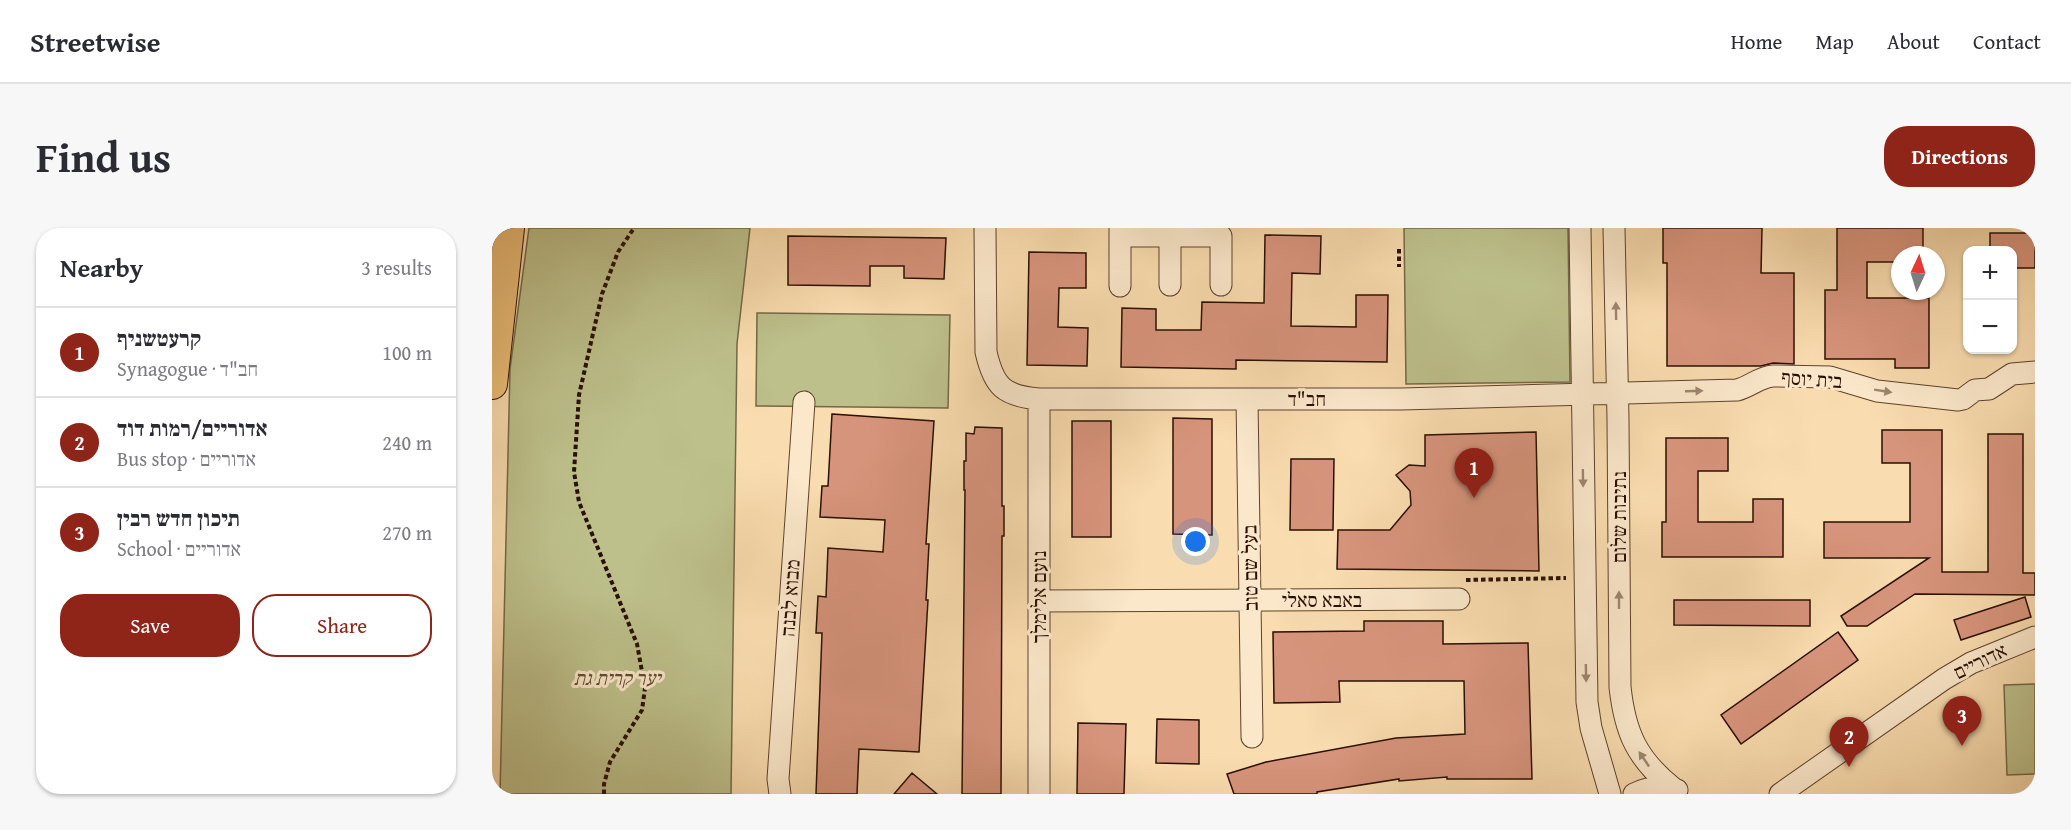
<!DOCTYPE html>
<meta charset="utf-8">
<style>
body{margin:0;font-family:"Gentium Book Plus","Frank Ruhl Libre",serif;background:#f7f7f7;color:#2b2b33}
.controls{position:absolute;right:18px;top:18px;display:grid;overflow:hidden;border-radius:12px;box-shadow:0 2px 4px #0004}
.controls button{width:54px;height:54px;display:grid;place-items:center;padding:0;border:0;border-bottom:2px solid #e1e1e2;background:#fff;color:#2b2b33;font:30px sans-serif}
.compass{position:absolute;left:1399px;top:18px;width:54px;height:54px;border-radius:50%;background:#fff;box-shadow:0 2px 4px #0004;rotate:4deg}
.you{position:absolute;left:704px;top:314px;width:21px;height:21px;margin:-15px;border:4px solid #fff;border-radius:50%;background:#1a73e8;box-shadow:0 0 0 9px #1a73e833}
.badge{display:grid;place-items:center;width:39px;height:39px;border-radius:50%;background:#8f2418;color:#fff;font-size:20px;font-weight:700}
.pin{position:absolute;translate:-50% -50px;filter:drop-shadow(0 2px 3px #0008)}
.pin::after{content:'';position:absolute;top:32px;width:21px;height:18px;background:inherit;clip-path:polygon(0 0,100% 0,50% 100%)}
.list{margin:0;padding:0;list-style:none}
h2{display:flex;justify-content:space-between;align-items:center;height:78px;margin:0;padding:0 24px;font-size:26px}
h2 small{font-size:20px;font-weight:400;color:#7c7c81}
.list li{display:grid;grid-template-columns:39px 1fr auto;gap:18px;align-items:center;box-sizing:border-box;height:90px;padding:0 24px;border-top:2px solid #e1e1e2}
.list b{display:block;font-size:22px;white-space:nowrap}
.list p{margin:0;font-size:20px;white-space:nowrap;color:#7c7c81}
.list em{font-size:20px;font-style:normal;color:#7c7c81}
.actions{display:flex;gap:12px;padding:18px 24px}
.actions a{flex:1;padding:14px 0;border:2px solid #8f2418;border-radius:24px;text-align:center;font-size:21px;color:#8f2418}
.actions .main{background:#8f2418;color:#fff}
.map{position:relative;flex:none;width:1543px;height:566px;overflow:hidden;border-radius:24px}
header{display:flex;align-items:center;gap:36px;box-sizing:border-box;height:84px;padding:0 30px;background:#fff;border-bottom:2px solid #e1e1e2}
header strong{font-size:28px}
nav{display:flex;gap:33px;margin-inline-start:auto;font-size:21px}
.intro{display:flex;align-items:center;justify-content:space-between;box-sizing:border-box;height:144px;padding:0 36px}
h1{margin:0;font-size:42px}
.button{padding:15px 27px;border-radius:24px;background:#8f2418;color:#fff;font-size:21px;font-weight:700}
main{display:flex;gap:36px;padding:0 36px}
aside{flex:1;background:#fff;border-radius:24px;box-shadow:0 2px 4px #0004}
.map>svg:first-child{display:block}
.green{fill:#bdc08b;stroke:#746846;stroke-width:1.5}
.building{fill:#d7947c;stroke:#2a0f00;stroke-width:1.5}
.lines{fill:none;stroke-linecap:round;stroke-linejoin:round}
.minor-casing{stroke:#5e422c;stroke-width:23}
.highway-casing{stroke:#2a0f00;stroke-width:32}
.path{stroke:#2a0f00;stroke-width:4;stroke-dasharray:4.5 3;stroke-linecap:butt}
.minor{stroke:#fbe8cb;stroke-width:21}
.highway{stroke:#ecbe78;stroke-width:30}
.oneway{fill:#9d8670}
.labels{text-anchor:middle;stroke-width:6;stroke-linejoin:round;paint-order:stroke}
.street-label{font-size:20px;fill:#2a0f00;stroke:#fbe8cb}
.park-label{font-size:20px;font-style:italic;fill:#5d4d31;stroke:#fbe8cb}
</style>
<header>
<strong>Streetwise</strong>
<nav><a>Home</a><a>Map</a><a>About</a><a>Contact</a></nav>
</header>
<div class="intro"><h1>Find us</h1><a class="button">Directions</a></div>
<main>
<aside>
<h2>Nearby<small>3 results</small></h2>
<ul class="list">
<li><span class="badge">1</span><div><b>קרעטשניף</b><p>Synagogue · חב&quot;ד</p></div><em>100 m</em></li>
<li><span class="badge">2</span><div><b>אדוריים/רמות דוד</b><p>Bus stop · אדוריים</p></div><em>240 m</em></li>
<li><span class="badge">3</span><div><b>תיכון חדש רבין</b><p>School · אדוריים</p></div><em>270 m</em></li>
</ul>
<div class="actions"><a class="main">Save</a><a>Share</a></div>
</aside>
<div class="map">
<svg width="1543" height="566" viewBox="0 0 1543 566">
<rect width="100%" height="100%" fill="#f9dcaf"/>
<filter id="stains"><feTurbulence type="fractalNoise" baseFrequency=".00333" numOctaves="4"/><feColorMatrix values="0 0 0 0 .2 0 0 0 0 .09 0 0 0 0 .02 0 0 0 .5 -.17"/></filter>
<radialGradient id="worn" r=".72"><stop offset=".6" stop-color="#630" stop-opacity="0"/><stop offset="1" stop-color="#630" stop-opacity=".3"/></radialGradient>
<path class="green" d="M 37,0 L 258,0 L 245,116 L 239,566 L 8,566 L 18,141 Z
M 912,0 L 1076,0 L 1078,154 L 914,156 Z
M 265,85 L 458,87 L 456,180 L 264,178 Z
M 1543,456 L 1543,546 L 1515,547 L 1512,457 Z"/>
<path class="building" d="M 1171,0 L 1270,0 L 1269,45 L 1302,45 L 1302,136 L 1281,135 L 1269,138 L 1175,138 L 1175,35 L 1171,35 Z
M 1345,0 L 1431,0 L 1431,27 L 1408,27 L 1408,34 L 1375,34 L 1375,70 L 1437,70 L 1437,140 L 1403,140 L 1403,131 L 1333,131 L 1333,62 L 1345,62 Z
M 1498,5 L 1543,5 L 1543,40 L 1521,40 L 1521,22 L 1498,22 Z
M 773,7 L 829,8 L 828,46 L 800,45 L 799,98 L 864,99 L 864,67 L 896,67 L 895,134 L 744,132 L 744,141 L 629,139 L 630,80 L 664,81 L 664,102 L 709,102 L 710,74 L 772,75 Z
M 296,8 L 454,10 L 452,51 L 412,50 L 412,38 L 378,38 L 378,58 L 296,57 Z
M 537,24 L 594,25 L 594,60 L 567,60 L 566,99 L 596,100 L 595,138 L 535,137 Z
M 340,186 L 442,193 L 434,316 L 437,316 L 434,372 L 436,372 L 427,524 L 367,521 L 365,566 L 324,566 L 330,405 L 324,405 L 326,368 L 334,369 L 336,320 L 391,324 L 393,292 L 328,289 L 330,258 L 336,258 Z
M 681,190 L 720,191 L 720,307 L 681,306 Z
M 580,193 L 619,193 L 619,309 L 580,309 Z
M 483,199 L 510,200 L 510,278 L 512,278 L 512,308 L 510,308 L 509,566 L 470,566 L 473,262 L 472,262 L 472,233 L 474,233 L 474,205 L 482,206 Z
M 1390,202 L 1450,202 L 1450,344 L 1496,344 L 1496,206 L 1531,206 L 1531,345 L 1543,345 L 1543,367 L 1423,366 L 1375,398 L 1355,398 L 1349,388 L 1437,330 L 1332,330 L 1332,294 L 1418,294 L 1418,235 L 1390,235 Z
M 1044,204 L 1047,343 L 845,341 L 846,302 L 898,302 L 919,277 L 918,263 L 904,247 L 917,237 L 933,238 L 933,207 Z
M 1174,210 L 1236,210 L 1236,243 L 1206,243 L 1206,294 L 1261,294 L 1261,271 L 1291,271 L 1291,329 L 1170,329 L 1170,294 L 1174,294 Z
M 799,231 L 842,231 L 841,302 L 798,302 Z
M 1533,369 L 1539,389 L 1469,412 L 1462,392 Z
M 1182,372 L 1318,372 L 1318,398 L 1182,397 Z
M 872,393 L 951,393 L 951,416 L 1036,415 L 1040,551 L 955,551 L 955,549 L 907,553 L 907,551 L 825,564 L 825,566 L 742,566 L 735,546 L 774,534 L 904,510 L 973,506 L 972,453 L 847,453 L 848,474 L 782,475 L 781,404 L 872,403 Z
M 1346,404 L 1366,432 L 1249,516 L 1229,487 Z
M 665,491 L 707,492 L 707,536 L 664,535 Z
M 586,495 L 634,496 L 632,566 L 585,566 Z
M 420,545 L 445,566 L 402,566 Z"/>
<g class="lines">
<g class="minor-casing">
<path id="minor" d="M 493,0 L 494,124 C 502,159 512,168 547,171 L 909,171 L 1245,162 C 1258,159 1267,149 1281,148 L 1338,149 L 1385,163 L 1466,172 L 1471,171 L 1483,162 L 1497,161 L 1520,146 L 1543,144
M 628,0 L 628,58
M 1088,0 L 1095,474 L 1099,500 L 1118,566
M 1122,0 L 1126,191 L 1128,459 C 1133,505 1145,531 1181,560
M 628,8 L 729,8 L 729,57
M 678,8 L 678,57
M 755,171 L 760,509
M 547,373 L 967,371
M 288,566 L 286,551 L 312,174
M 547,566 L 547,171
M 1142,566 C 1156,559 1170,557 1185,562
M 1288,566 L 1452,451 L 1479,435 L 1543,409"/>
</g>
<g class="highway-casing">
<path id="highway" d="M 0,156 L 17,0"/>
</g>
<path class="path" d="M 907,21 L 907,39
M 974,352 L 1074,350
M 112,566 L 112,556 L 118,534 L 150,482 L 153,460 L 145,416 L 87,274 L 82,244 L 87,167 L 110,66 L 126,24 L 142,0"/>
<use href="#minor" class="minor"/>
<use href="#highway" class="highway"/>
</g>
<defs><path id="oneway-solid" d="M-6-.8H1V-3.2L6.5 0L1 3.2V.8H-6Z" transform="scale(1.5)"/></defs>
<g class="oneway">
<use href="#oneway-solid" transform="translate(1124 83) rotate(-91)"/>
<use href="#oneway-solid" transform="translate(1202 163) rotate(-2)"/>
<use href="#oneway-solid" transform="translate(1391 163) rotate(9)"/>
<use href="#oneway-solid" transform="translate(1091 250) rotate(89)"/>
<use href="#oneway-solid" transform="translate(1127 372) rotate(-90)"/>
<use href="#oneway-solid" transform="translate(1094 445) rotate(89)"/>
<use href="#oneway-solid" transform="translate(1152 531) rotate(-124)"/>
</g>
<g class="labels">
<g class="street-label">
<text transform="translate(1320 151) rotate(4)" y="7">בית יוסף</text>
<text x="815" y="178">חב"ד</text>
<text transform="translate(1127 289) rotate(-90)" y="7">נתיבות שלום</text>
<text transform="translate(758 340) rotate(-91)" y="7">בעל שם טוב</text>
<text transform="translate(547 369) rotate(-90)" y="7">נועם אלימלך</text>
<text transform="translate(298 370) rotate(-86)" y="7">מבוא לבנה</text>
<text x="830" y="379">באבא סאלי</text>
<text transform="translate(1488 433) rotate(-26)" y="7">אדוריים</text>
</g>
<g class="park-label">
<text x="125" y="457">יער קרית גת</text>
</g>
</g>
<rect width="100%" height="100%" filter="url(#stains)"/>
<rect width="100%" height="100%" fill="url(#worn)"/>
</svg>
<div class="controls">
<button>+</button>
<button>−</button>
</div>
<svg class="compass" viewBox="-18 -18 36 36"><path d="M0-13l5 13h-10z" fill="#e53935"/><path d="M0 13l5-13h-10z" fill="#7c7c81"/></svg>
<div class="you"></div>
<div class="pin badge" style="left:982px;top:270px">1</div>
<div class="pin badge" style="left:1357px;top:539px">2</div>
<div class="pin badge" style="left:1470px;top:518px">3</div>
</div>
</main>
